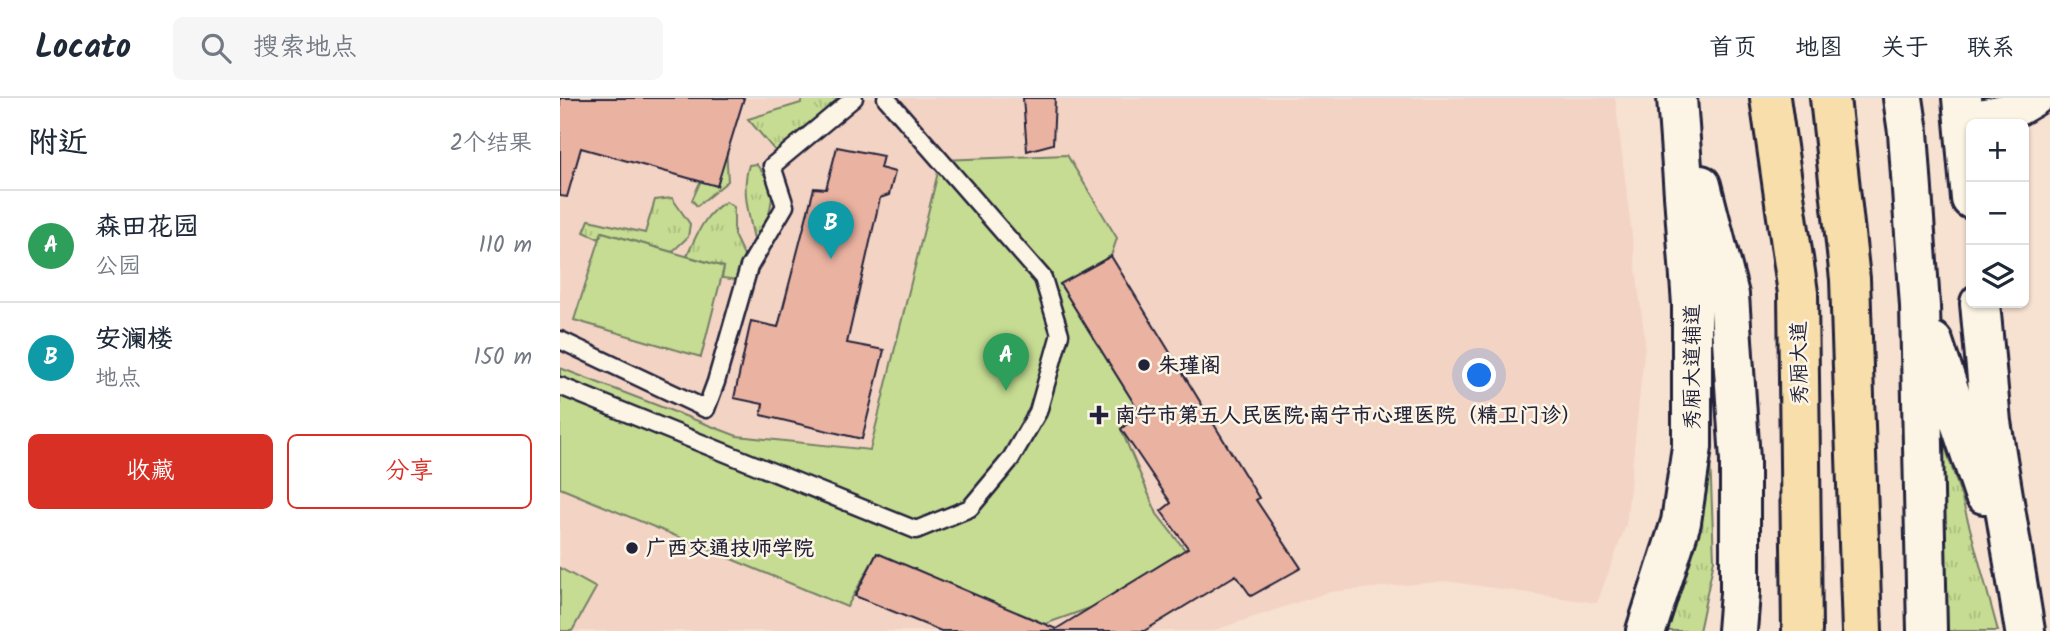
<!DOCTYPE html>
<html lang="zh">
<meta charset="utf-8">
<style>
body{margin:0;font-family:Kalam,"LXGW WenKai TC",sans-serif;background:#f6f6f7;color:#1f2937}
.controls{position:absolute;right:21px;top:21px;display:grid;overflow:hidden;border-radius:10px;box-shadow:0 2px 5px #0004}
.controls button{width:63px;height:63px;display:grid;place-items:center;padding:0;border:0;border-bottom:2px solid #e0e1e3;background:#fff;color:#1f2937;font:35px sans-serif}
.you{position:absolute;left:920px;top:278px;width:24px;height:24px;margin:-18px;border:5px solid #fff;border-radius:50%;background:#1a73e8;box-shadow:0 0 0 10px #1a73e833}
.badge{display:grid;place-items:center;width:46px;height:46px;border-radius:50%;background:#d93025;color:#fff;font-size:23px;font-weight:700}
.pin{position:absolute;translate:-50% -58px;filter:drop-shadow(0 2px 4px #0008)}
.pin::after{content:'';position:absolute;top:37px;width:24px;height:21px;background:inherit;clip-path:polygon(0 0,100% 0,50% 100%)}
.list{margin:0;padding:0;list-style:none}
h2{display:flex;justify-content:space-between;align-items:center;height:91px;margin:0;padding:0 28px;font-size:30px}
h2 small{font-size:23px;font-weight:400;color:#747a83}
.list li{display:grid;grid-template-columns:46px 1fr auto;gap:21px;align-items:center;box-sizing:border-box;height:112px;padding:0 28px;border-top:2px solid #e0e1e3}
.list b{display:block;font-size:26px;white-space:nowrap}
.list p{margin:0;font-size:23px;white-space:nowrap;color:#747a83}
.list em{font-size:23px;font-style:normal;color:#747a83}
.actions{display:flex;gap:14px;padding:21px 28px}
.actions a{flex:1;padding:16px 0;border:2px solid #d93025;border-radius:10px;text-align:center;font-size:24px;color:#d93025}
.actions .main{background:#d93025;color:#fff}
.icon{flex:none;width:38px;height:38px;fill:none;stroke:currentColor;stroke-width:2;stroke-linecap:round;stroke-linejoin:round}
.map{position:relative;flex:none;width:1490px;height:533px;overflow:hidden}
header{display:flex;align-items:center;gap:42px;box-sizing:border-box;height:98px;padding:0 35px;background:#fff;border-bottom:2px solid #e0e1e3}
header strong{font-size:33px}
nav{display:flex;gap:38px;margin-inline-start:auto;font-size:24px}
.search{width:490px;height:63px;background:#f6f6f7;display:flex;align-items:center;gap:18px;box-sizing:border-box;padding:0 24px;border-radius:10px;color:#747a83;font-size:26px}
main{display:flex}
aside{flex:1;background:#fff}
.map>svg:first-child{display:block}
.built{fill:#f3d3c3}
.grass{fill:url(#grass-tufts);stroke:#747f66;stroke-width:2}
.green{fill:#c6dc92;stroke:#747f66;stroke-width:2}
.building{fill:#eab2a1;stroke:#22223b;stroke-width:2}
.lines{fill:none;stroke-linecap:round;stroke-linejoin:round}
.service-casing{stroke:#22223b;stroke-width:21}
.minor-casing{stroke:#22223b;stroke-width:38}
.secondary-casing{stroke:#22223b;stroke-width:44}
.trunk-casing{stroke:#22223b;stroke-width:44}
.service{stroke:#fcf5e5;stroke-width:16}
.minor{stroke:#fcf5e5;stroke-width:33}
.secondary{stroke:#fcf5e5;stroke-width:38}
.trunk{stroke:#f8deab;stroke-width:38}
.poi-dot{fill:#22223b;stroke:#fcf5e5;stroke-width:2.5}
.labels{text-anchor:middle;stroke-width:5;stroke-linejoin:round;paint-order:stroke}
.street-label{font-size:21px;fill:#22223b;stroke:#fcf5e5}
.poi-label{font-size:21px;font-weight:bold;fill:#22223b;stroke:#fcf5e5;text-anchor:start}
</style>
<header>
<strong>Locato</strong>
<div class="search"><svg class="icon" aria-label="search" viewBox="0 0 24 24"><circle cx="10" cy="10" r="6"/><path d="M15 15l6 6"/></svg>搜索地点</div>
<nav><a>首页</a><a>地图</a><a>关于</a><a>联系</a></nav>
</header>
<main>
<aside>
<h2>附近<small>2个结果</small></h2>
<ul class="list">
<li><span class="badge" style="background:#2e9e5b">A</span><div><b>森田花园</b><p>公园</p></div><em>110 m</em></li>
<li><span class="badge" style="background:#0f9aa8">B</span><div><b>安澜楼</b><p>地点</p></div><em>150 m</em></li>
</ul>
<div class="actions"><a class="main">收藏</a><a>分享</a></div>
</aside>
<div class="map">
<svg width="1490" height="533" viewBox="0 0 1490 533">
<defs>
<pattern id="grass-tufts" width="24" height="20" patternUnits="userSpaceOnUse" patternTransform="scale(1.75)"><rect width="24" height="20" fill="#c6dc92"/><path d="M3 7l-1-3M5 7V3M7 7l1-3M15 17l-1-3M17 17v-4M19 17l1-3" fill="none" stroke="#aabc7f"/></pattern>
</defs>
<rect width="100%" height="100%" fill="#f7e1d1"/>
<filter id="ink" filterUnits="userSpaceOnUse"><feTurbulence type="fractalNoise" baseFrequency=".0143" numOctaves="2"/><feDisplacementMap in="SourceGraphic" scale="14" xChannelSelector="R" yChannelSelector="G"/><feConvolveMatrix kernelMatrix="1 2 1 2 8 2 1 2 1" color-interpolation-filters="sRGB"/></filter>
<g filter="url(#ink)">
<path class="built" d="M 0,0 L 1055,0 L 1085,244 L 1066,427 L 1037,505 L 886,483 L 769,494 L 652,533 L 0,533 Z"/>
<path class="grass" d="M 242,0 L 287,0 L 216,54 L 188,21 L 241,5 Z
M 166,49 L 168,83 L 137,108 L 132,102 L 147,69 Z
M 196,66 L 214,89 L 209,117 L 194,141 C 189,117 181,91 189,67 Z
M 112,100 L 130,126 L 128,139 L 112,154 L 42,134 L 39,141 L 24,134 L 29,122 L 85,135 L 95,102 Z
M 166,104 L 174,109 L 174,137 L 185,160 L 178,182 L 162,180 L 164,169 L 127,158 C 136,138 145,114 166,104 Z
M 1149,332 L 1154,462 L 1141,524 L 1139,533 L 1104,533 L 1125,478 L 1137,431 Z
M 1381,336 L 1402,401 L 1438,533 L 1380,533 Z"/>
<path class="green" d="M 507,57 L 557,140 L 551,158 L 500,186 L 580,315 L 561,331 L 597,416 L 625,452 L 530,510 L 485,526 L 317,455 L 287,509 L 0,390 L 0,270 L 177,338 L 310,352 L 381,62 Z
M 42,134 L 164,169 L 141,259 L 14,222 Z
M 0,470 L 36,490 L 12,533 L 0,533 Z"/>
<path class="building" d="M 0,0 L 184,0 L 157,88 L 21,50 L 7,99 L 0,98 Z
M 463,0 L 495,0 L 493,46 L 467,53 Z
M 277,49 L 323,58 L 320,70 L 335,74 L 329,97 L 320,100 L 287,245 L 324,252 L 302,341 L 201,317 L 203,306 L 174,300 L 191,223 L 218,229 L 254,90 L 266,91 Z
M 551,158 L 699,400 L 696,402 L 741,470 L 691,498 L 676,477 L 584,533 L 381,533 L 295,498 L 317,455 L 496,531 L 628,450 L 601,413 L 611,405 L 561,331 L 580,315 L 500,186 Z"/>
<g class="lines">
<g class="service-casing">
<path id="service" d="M 0,242 L 146,311 L 156,284 L 189,169 L 225,108 L 212,68 L 294,0
M 0,288 L 356,432 L 410,410 L 450,362 L 478,314 L 500,236 L 483,180 L 326,0"/>
</g>
<g class="minor-casing">
<path id="minor" d="M 1404,22 L 1459,10 L 1476,0"/>
</g>
<g class="secondary-casing">
<path id="secondary" d="M 1343,0 L 1348,34 L 1360,208 L 1367,533
M 1402,0 L 1411,101
M 1141,87 L 1169,197 L 1180,362 L 1180,495 L 1177,533
M 1420,205 L 1431,324 L 1465,533
M 1373,244 L 1424,396
M 1086,533 L 1121,424 L 1132,349 L 1132,207 L 1117,0"/>
</g>
<g class="trunk-casing">
<path id="trunk" d="M 1210,0 L 1238,195 L 1242,533
M 1270,0 L 1290,181 L 1302,533"/>
</g>
<use href="#service" class="service"/>
<use href="#minor" class="minor"/>
<use href="#secondary" class="secondary"/>
<use href="#trunk" class="trunk"/>
</g>
</g>
<g class="poi-dot">
<circle cx="584" cy="267" r="7"/>
<path d="M535.5 306.5h7v7h7v7h-7v7h-7v-7h-7v-7h7z"/>
<circle cx="72" cy="450" r="7"/>
</g>
<g class="labels">
<g class="street-label">
<text transform="translate(1239 265) rotate(-91)" y="7">秀厢大道</text>
<text transform="translate(1132 269) rotate(-90)" y="7">秀厢大道辅道</text>
</g>
<g class="poi-label">
<text x="598" y="274">朱瑾阁</text>
<text x="555" y="324">南宁市第五人民医院·南宁市心理医院（精卫门诊）</text>
<text x="86" y="457">广西交通技师学院</text>
</g>
</g>
</svg>
<div class="controls">
<button>+</button>
<button>−</button>
<button><svg class="icon" aria-label="layers" viewBox="0 0 24 24"><path d="M12 4l9 5-9 5-9-5zM3 14l9 5 9-5"/></svg></button>
</div>
<div class="you"></div>
<div class="pin badge" style="left:446px;top:293px;background:#2e9e5b">A</div>
<div class="pin badge" style="left:271px;top:161px;background:#0f9aa8">B</div>
</div>
</main>
